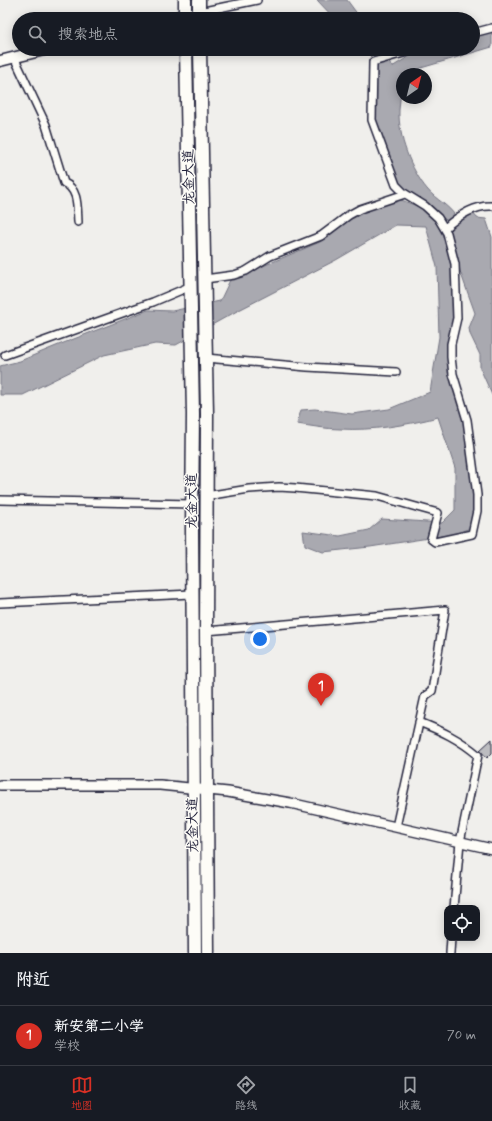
<!DOCTYPE html>
<html lang="zh">
<meta charset="utf-8">
<style>
body{margin:0;font-family:Mynerve,"LXGW WenKai TC",sans-serif;background:#242831;color:#f1f3f6}
.controls{position:absolute;right:12px;bottom:12px;display:grid;overflow:hidden;border-radius:8px;box-shadow:0 2px 10px #0003}
.controls button{width:36px;height:36px;display:grid;place-items:center;padding:0;border:0;border-bottom:1px solid #363941;background:#171b24;color:#f1f3f6;font:20px sans-serif}
.compass{position:absolute;left:396px;top:68px;width:36px;height:36px;border-radius:50%;background:#171b24;box-shadow:0 2px 10px #0003;rotate:35deg}
.you{position:absolute;left:260px;top:639px;width:14px;height:14px;margin:-10px;border:3px solid #fff;border-radius:50%;background:#1a73e8;box-shadow:0 0 0 6px #1a73e833}
.badge{display:grid;place-items:center;width:26px;height:26px;border-radius:50%;background:#d93025;color:#fff;font-size:13px;font-weight:700}
.pin{position:absolute;translate:-50% -33px;filter:drop-shadow(0 1px 2px #0008)}
.pin::after{content:'';position:absolute;top:21px;width:14px;height:12px;background:inherit;clip-path:polygon(0 0,100% 0,50% 100%)}
.list{margin:0;padding:0;list-style:none}
h2{display:flex;justify-content:space-between;align-items:center;height:52px;margin:0;padding:0 16px;font-size:17px}
h2 small{font-size:13px;font-weight:400;color:#9ea1a6}
.list li{display:grid;grid-template-columns:26px 1fr auto;gap:12px;align-items:center;box-sizing:border-box;height:60px;padding:0 16px;border-top:1px solid #363941}
.list b{display:block;font-size:15px;white-space:nowrap}
.list p{margin:0;font-size:13px;white-space:nowrap;color:#9ea1a6}
.list em{font-size:13px;font-style:normal;color:#9ea1a6}
.icon{flex:none;width:22px;height:22px;fill:none;stroke:currentColor;stroke-width:2;stroke-linecap:round;stroke-linejoin:round}
.map{position:relative;flex:none;width:492px;height:953px;overflow:hidden}
.search{position:absolute;background:#171b24;box-shadow:0 2px 10px #0003;left:12px;right:12px;top:12px;height:44px;display:flex;align-items:center;gap:10px;box-sizing:border-box;padding:0 14px;border-radius:22px;color:#9ea1a6;font-size:15px}
.sheet{height:112px;background:#171b24}
nav{display:flex;justify-content:space-around;align-items:center;box-sizing:border-box;height:56px;border-top:1px solid #363941;background:#171b24;font-size:11px;color:#9ea1a6}
nav a{display:grid;justify-items:center;gap:2px}
nav .on{color:#d93025}
.map>svg:first-child{display:block}
.water{fill:#a9a9b0;stroke:#737381}
.building{fill:#bcbcc0;stroke:#22223b}
.lines{fill:none;stroke-linecap:round;stroke-linejoin:round}
.minor-casing{stroke:#22223b;stroke-width:10}
.tertiary-casing{stroke:#22223b;stroke-width:12}
.secondary-casing{stroke:#22223b;stroke-width:13}
.primary-casing{stroke:#22223b;stroke-width:15}
.minor{stroke:#fdfcf7;stroke-width:7}
.tertiary{stroke:#fdfcf7;stroke-width:9}
.secondary{stroke:#fdfcf7;stroke-width:10}
.primary{stroke:#fdfcf7;stroke-width:12}
.labels{text-anchor:middle;stroke-width:3;stroke-linejoin:round;paint-order:stroke}
.street-label{font-size:14px;fill:#22223b;stroke:#fdfcf7}
</style>
<div class="map">
<svg width="492" height="953" viewBox="0 0 492 953">
<rect width="100%" height="100%" fill="#f0efec"/>
<filter id="ink" filterUnits="userSpaceOnUse"><feTurbulence type="fractalNoise" baseFrequency=".025" numOctaves="2"/><feDisplacementMap in="SourceGraphic" scale="8" xChannelSelector="R" yChannelSelector="G"/><feConvolveMatrix kernelMatrix="1 2 1 2 8 2 1 2 1" color-interpolation-filters="sRGB"/></filter>
<g filter="url(#ink)">
<path class="water" d="M 317,0 L 347,0 L 361,19 L 335,19 Z
M 492,30 L 492,47 L 421,68 L 413,74 L 402,74 C 402,86 400,98 399,110 C 398,136 411,170 427,189 C 436,200 449,205 456,217 L 449,222 L 442,217 L 436,210 L 409,195 L 400,185 L 377,127 L 375,117 L 377,67 L 366,49 L 380,49 L 392,67 L 413,54 L 427,49 L 473,49 L 473,35 Z
M 401,200 L 420,207 L 433,217 L 443,236 L 454,273 L 455,314 L 449,345 L 448,373 L 465,416 L 475,498 L 470,528 L 455,534 L 370,547 L 323,552 L 305,545 L 303,531 L 340,536 L 369,530 L 382,519 L 442,523 L 455,510 L 455,468 L 438,417 C 407,425 372,431 340,429 C 326,429 311,426 297,424 L 301,410 L 315,409 L 352,414 L 389,409 L 430,392 L 439,337 L 437,267 L 426,226 L 396,225 L 336,260 L 237,311 L 176,345 L 155,344 L 104,355 L 23,395 L 0,395 L 0,366 L 20,361 L 61,344 L 148,310 L 172,311 L 220,301 L 230,280 L 320,242 L 359,213 L 390,201 Z
M 473,213 L 477,218 L 486,219 L 492,237 L 492,395 L 480,368 L 480,355 L 470,334 L 469,328 L 475,313 L 460,271 L 458,259 L 451,238 L 450,231 L 451,226 L 462,217 Z"/>
<path class="building" d="M 492,739 L 492,753 L 487,758 L 480,750 Z"/>
<g class="lines">
<g class="minor-casing">
<path id="minor" d="M 185,15 L 257,0
M 473,33 L 492,28
M 14,57 L 46,125 L 64,183 C 79,189 77,208 78,222
M 445,228 C 457,217 474,205 492,206
M 205,279 L 234,275 L 246,271 L 270,256 L 321,236 L 349,215 L 360,209 L 405,194
M 5,355 L 153,302 L 191,286
M 206,358 L 307,367 L 396,372
M 206,496 L 249,489 L 279,487 L 295,488 L 377,496 L 438,513 L 431,539 L 435,542 L 472,534 L 477,511 L 477,495 L 467,420 L 453,374 L 451,357 L 451,344 L 457,318 L 455,264 L 447,233 L 438,218 L 425,206 L 404,193 L 396,185 L 372,120 L 373,62 L 417,49
M 0,500 L 192,504
M 0,603 L 192,594
M 206,631 L 445,610 L 432,691 L 425,696 L 396,827
M 419,722 C 442,731 459,739 478,755 L 460,842 L 454,908
M 450,953 L 451,938"/>
</g>
<g class="tertiary-casing">
<path id="tertiary" d="M 0,785 L 160,785 L 228,792 L 290,803 L 492,849"/>
</g>
<g class="secondary-casing">
<path id="secondary" d="M 170,19 L 185,15
M 0,61 L 48,49"/>
</g>
<g class="primary-casing">
<path id="primary" d="M 185,0 L 185,19
M 199,0 L 199,19
M 186,49 L 193,414 L 192,529 L 195,953
M 200,49 L 207,414 L 206,631 L 208,953"/>
</g>
<use href="#minor" class="minor"/>
<use href="#tertiary" class="tertiary"/>
<use href="#secondary" class="secondary"/>
<use href="#primary" class="primary"/>
</g>
</g>
<g class="labels">
<g class="street-label">
<text transform="translate(188 177) rotate(-91)" y="5">龙金大道</text>
<text transform="translate(191 501) rotate(-90)" y="5">龙金大道</text>
<text transform="translate(192 825) rotate(-91)" y="5">龙金大道</text>
</g>
</g>
</svg>
<div class="controls">
<button><svg class="icon" aria-label="locate" viewBox="0 0 24 24"><circle cx="12" cy="12" r="6"/><path d="M12 2v4M12 18v4M2 12h4M18 12h4"/></svg></button>
</div>
<svg class="compass" viewBox="-18 -18 36 36"><path d="M0-13l5 13h-10z" fill="#e53935"/><path d="M0 13l5-13h-10z" fill="#9ea1a6"/></svg>
<div class="you"></div>
<div class="pin badge" style="left:321px;top:706px">1</div>
<div class="search"><svg class="icon" aria-label="search" viewBox="0 0 24 24"><circle cx="10" cy="10" r="6"/><path d="M15 15l6 6"/></svg>搜索地点</div>
</div>
<section class="sheet">
<h2>附近<small></small></h2>
<ul class="list">
<li><span class="badge">1</span><div><b>新安第二小学</b><p>学校</p></div><em>70 m</em></li>
</ul>
</section>
<nav>
<a class="on"><svg class="icon" aria-label="map" viewBox="0 0 24 24"><path d="M3 6l6-2 6 2 6-2v14l-6 2-6-2-6 2zM9 4v14M15 6v14"/></svg>地图</a>
<a><svg class="icon" aria-label="directions" viewBox="0 0 24 24"><path d="M12 3l9 9-9 9-9-9zM9 14v-3h6M13 9l2 2-2 2"/></svg>路线</a>
<a><svg class="icon" aria-label="saved" viewBox="0 0 24 24"><path d="M7 4h10v16l-5-4-5 4z"/></svg>收藏</a>
</nav>
